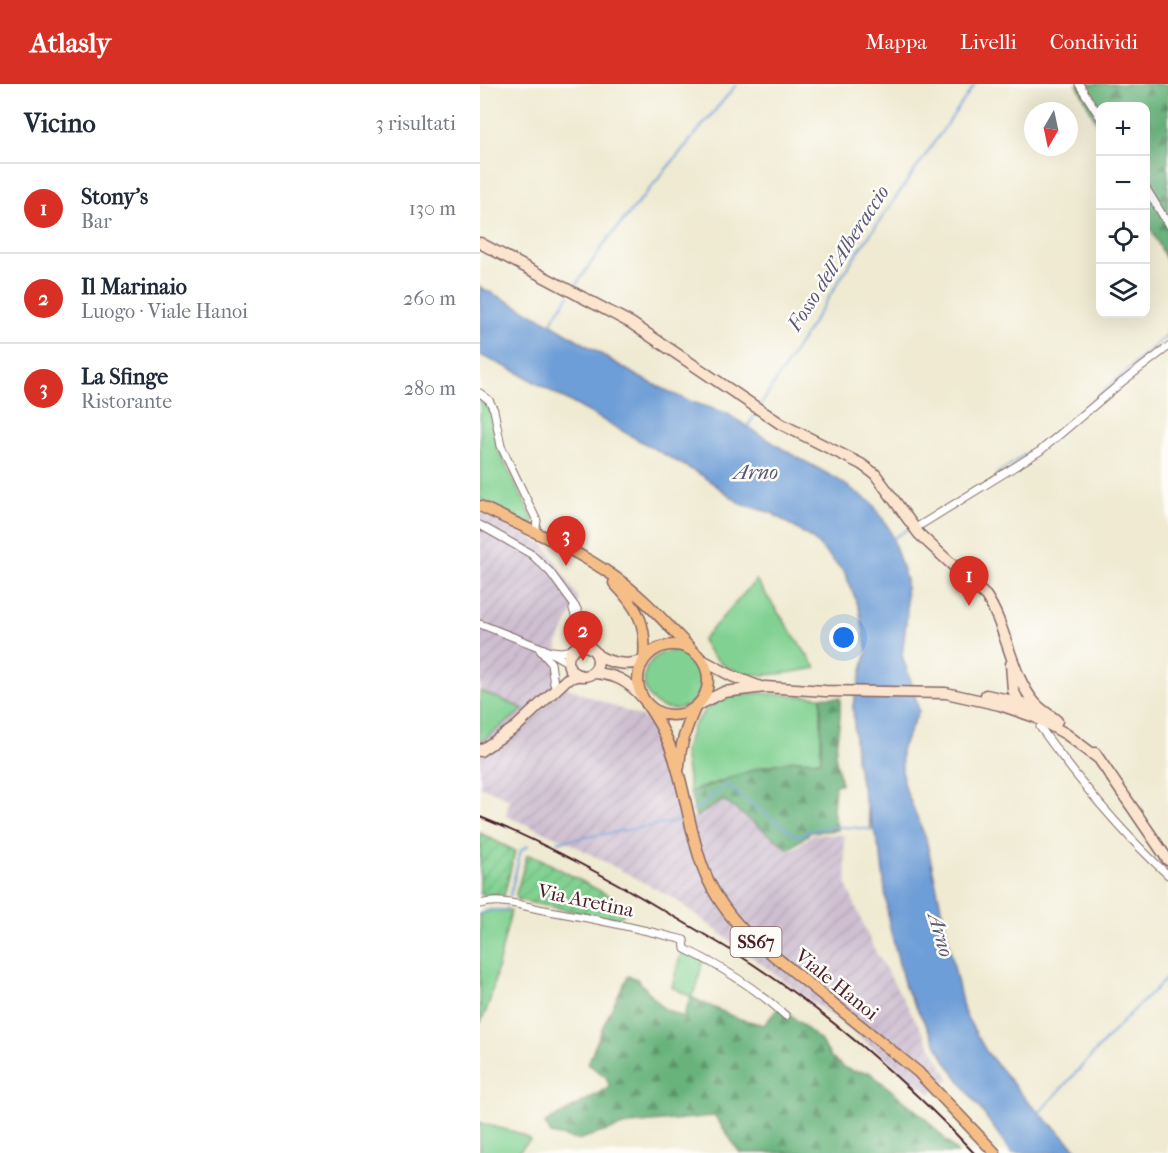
<!DOCTYPE html>
<html lang="it">
<meta charset="utf-8">
<style>
body{margin:0;font-family:"IM FELL French Canon",serif;background:#f2f2f3;color:#1f2937}
.controls{position:absolute;right:18px;top:18px;display:grid;overflow:hidden;border-radius:12px;box-shadow:0 6px 24px #0002}
.controls button{width:54px;height:54px;display:grid;place-items:center;padding:0;border:0;border-bottom:2px solid #e0e1e3;background:#fff;color:#1f2937;font:30px sans-serif}
.compass{position:absolute;left:544px;top:18px;width:54px;height:54px;border-radius:50%;background:#fff;box-shadow:0 6px 24px #0002;rotate:189deg}
.you{position:absolute;left:364px;top:554px;width:21px;height:21px;margin:-15px;border:4px solid #fff;border-radius:50%;background:#1a73e8;box-shadow:0 0 0 9px #1a73e833}
.badge{display:grid;place-items:center;width:39px;height:39px;border-radius:50%;background:#d93025;color:#fff;font-size:20px;font-weight:700}
.pin{position:absolute;translate:-50% -50px;filter:drop-shadow(0 2px 3px #0008)}
.pin::after{content:'';position:absolute;top:32px;width:21px;height:18px;background:inherit;clip-path:polygon(0 0,100% 0,50% 100%)}
.list{margin:0;padding:0;list-style:none}
h2{display:flex;justify-content:space-between;align-items:center;height:78px;margin:0;padding:0 24px;font-size:26px}
h2 small{font-size:20px;font-weight:400;color:#747a83}
.list li{display:grid;grid-template-columns:39px 1fr auto;gap:18px;align-items:center;box-sizing:border-box;height:90px;padding:0 24px;border-top:2px solid #e0e1e3}
.list b{display:block;font-size:22px;white-space:nowrap}
.list p{margin:0;font-size:20px;white-space:nowrap;color:#747a83}
.list em{font-size:20px;font-style:normal;color:#747a83}
.icon{flex:none;width:33px;height:33px;fill:none;stroke:currentColor;stroke-width:2;stroke-linecap:round;stroke-linejoin:round}
.map{position:relative;flex:none;width:688px;height:1069px;overflow:hidden}
header{display:flex;align-items:center;gap:36px;box-sizing:border-box;height:84px;padding:0 30px;background:#d93025;color:#fff}
header strong{font-size:28px}
nav{display:flex;gap:33px;margin-inline-start:auto;font-size:21px}
main{display:flex}
aside{flex:1;background:#fff}
.map>svg:first-child{display:block}
.industrial{fill:url(#industrial-furrows)}
.grass{fill:#81d192;stroke:#66785e;stroke-width:1.5}
.forest{fill:url(#forest-firs);stroke:#596954;stroke-width:1.5}
.garden{fill:url(#garden-furrows);stroke:#66785e;stroke-width:1.5}
.water{fill:#6e9ed7;stroke:#5c5e81;stroke-width:1.5}
.lines{fill:none;stroke-linecap:round;stroke-linejoin:round}
.stream{stroke:#6e9ed7;stroke-width:2}
.street-casing{stroke:#846665;stroke-width:9}
.secondary-casing{stroke:#846665;stroke-width:13}
.primary-casing{stroke:#846665;stroke-width:13}
.street{stroke:#fff;stroke-width:7}
.secondary{stroke:#fbe5cf;stroke-width:10}
.primary{stroke:#f6be87;stroke-width:10}
.rail{stroke:#4a1f2b;stroke-width:2}
.labels{text-anchor:middle;stroke-width:5;stroke-linejoin:round;paint-order:stroke}
.shield{fill:#fdfcf7;stroke:#806168;stroke-width:1.5}
.shield-label{font-size:18px;font-weight:bold;fill:#4a1f2b}
.street-label{font-size:20px;fill:#4a1f2b;stroke:#fdfcf7}
.water-label{font-size:21px;font-style:italic;fill:#5a5878;stroke:#fdfcf7}
</style>
<header>
<strong>Atlasly</strong>
<nav><a>Mappa</a><a>Livelli</a><a>Condividi</a></nav>
</header>
<main>
<aside>
<h2>Vicino<small>3 risultati</small></h2>
<ul class="list">
<li><span class="badge">1</span><div><b>Stony's</b><p>Bar</p></div><em>130 m</em></li>
<li><span class="badge">2</span><div><b>Il Marinaio</b><p>Luogo · Viale Hanoi</p></div><em>260 m</em></li>
<li><span class="badge">3</span><div><b>La Sfinge</b><p>Ristorante</p></div><em>280 m</em></li>
</ul>
</aside>
<div class="map">
<svg width="688" height="1069" viewBox="0 0 688 1069">
<defs>
<pattern id="industrial-furrows" width="10" height="10" patternUnits="userSpaceOnUse" patternTransform="scale(1.5)"><rect width="10" height="10" fill="#cebed0"/><path d="M-1 1l2-2M0 10L10 0M9 11l2-2" fill="none" stroke="#b2a3b3"/></pattern>
<pattern id="forest-firs" width="22" height="20" patternUnits="userSpaceOnUse" patternTransform="scale(1.5)"><rect width="22" height="20" fill="#68b37c"/><path d="M5 1l3.5 6h-7zM16 11l3.5 6h-7z" fill="#589166"/></pattern>
<pattern id="garden-furrows" width="10" height="10" patternUnits="userSpaceOnUse" patternTransform="scale(1.5)"><rect width="10" height="10" fill="#81d192"/><path d="M-1 1l2-2M0 10L10 0M9 11l2-2" fill="none" stroke="#71b37e"/></pattern>
</defs>
<rect width="100%" height="100%" fill="#fdfcf7"/>
<filter id="ink" filterUnits="userSpaceOnUse"><feTurbulence type="fractalNoise" baseFrequency=".0167" numOctaves="2"/><feDisplacementMap in="SourceGraphic" scale="12" xChannelSelector="R" yChannelSelector="G"/><feConvolveMatrix kernelMatrix="1 2 1 2 8 2 1 2 1" color-interpolation-filters="sRGB"/></filter>
<filter id="wash" filterUnits="userSpaceOnUse"><feTurbulence type="fractalNoise" baseFrequency=".008" numOctaves="4" result="noise"/><feDisplacementMap in="SourceGraphic" scale="24" xChannelSelector="R" yChannelSelector="G"/><feGaussianBlur stdDeviation="1.35" result="paint"/><feColorMatrix in="noise" values="0 0 0 0 0 0 0 0 0 0 0 0 0 0 0 0 0 1.4 0 .05"/><feComposite in="paint" operator="in"/></filter>
<g filter="url(#wash)">
<rect width="100%" height="100%" fill="#efead1"/>
<path class="industrial" d="M 0,428 L 65,461 L 99,515 L 78,558 L 77,584 L 88,604 L 166,635 L 183,666 L 203,740 L 243,716 L 312,767 L 333,750 L 364,751 L 367,802 L 393,863 L 470,995 L 463,1001 L 450,1010 L 381,954 L 193,814 L 86,757 L 26,732 L 29,715 L 0,702 Z"/>
<path class="grass" d="M 0,313 L 11,327 L 18,365 L 54,437 L 52,442 L 0,415 Z
M 276,496 L 336,584 C 303,590 259,600 233,572 C 228,568 225,561 222,556 Z
M164 596a29 29 0 1 1 58 0a29 29 0 1 1-58 0Z
M 0,607 L 44,625 L 0,658 Z
M 278,609 L 341,613 L 341,677 L 314,676 L 278,684 L 210,708 L 204,668 L 213,642 L 228,623 L 251,610 Z
M 10,826 L 31,827 L 9,920 L 0,940 L 0,830 Z
M 202,864 L 223,875 L 217,902 L 211,913 L 192,903 Z
M 0,1038 C 16,1046 39,1045 50,1056 L 37,1069 L 0,1069 Z"/>
<path class="forest" d="M 597,0 L 688,0 L 688,179 L 666,135 L 666,22 L 620,22 L 620,46 Z
M 341,613 L 360,614 L 360,633 L 355,671 L 361,700 L 355,701 L 353,727 L 358,746 L 331,748 L 309,765 L 243,716 L 216,733 L 210,708 L 278,684 L 314,676 L 341,677 Z
M 148,892 L 157,895 L 183,924 L 203,933 L 211,913 L 256,934 L 284,941 L 300,922 L 340,956 L 351,973 L 363,983 L 372,987 L 389,988 L 445,1034 L 478,1069 L 260,1069 L 235,1032 L 150,1040 L 97,1056 L 71,1050 L 65,1039 L 130,1003 L 126,993 L 108,980 L 124,940 Z"/>
<path class="garden" d="M 0,749 L 35,767 L 24,812 L 0,810 Z
M 47,771 L 57,773 L 135,815 L 144,830 L 136,836 L 38,816 L 36,810 Z"/>
<path class="water" d="M 0,203 L 70,239 L 157,292 L 206,316 L 246,329 L 306,367 L 357,395 L 392,419 L 410,446 L 426,496 L 427,530 L 422,572 L 431,597 L 439,627 L 421,666 L 423,699 L 446,755 L 484,928 L 506,967 L 547,1017 L 601,1069 L 532,1069 L 467,979 L 425,903 L 409,840 L 401,772 L 388,725 L 391,745 L 376,675 L 373,621 L 387,567 L 379,524 L 365,489 L 334,456 L 292,429 L 261,420 L 223,392 L 37,288 L 0,271 Z"/>
<g class="lines">
<path class="stream" d="M 94,204 L 124,160 L 257,0
M 69,241 L 89,211
M 280,322 L 371,178 L 495,0
M 268,342 L 277,327
M 516,390 C 579,351 632,299 688,250
M 412,455 L 430,444
M 212,727 L 226,718 L 246,701 L 318,753 C 341,738 368,743 395,746
M 77,758 L 200,737
M 30,812 L 41,766 L 48,762
M 0,830 L 10,826 L 26,826 L 27,824
M 558,1030 L 648,932 L 688,893"/>
</g>
</g>
<g filter="url(#ink)">
<g class="lines">
<g class="street-casing">
<path id="street" d="M 599,0 L 620,33
M 666,104 L 688,140
M 0,309 L 9,316 L 14,326 L 21,362 L 57,437 L 55,449
M 0,441 L 51,470 L 70,488 L 97,525 L 112,565
M 434,445 L 560,367 L 642,298 L 688,263
M 93,525 L 98,541 L 99,563
M 0,540 L 64,565 L 89,579
M 60,566 L 71,579 L 74,600
M 72,567 L 81,568 L 93,566
M 560,643 C 598,696 640,747 688,791
M 0,820 C 22,814 42,822 64,826 C 111,834 157,844 204,856 L 205,865 C 242,883 276,904 306,932"/>
</g>
<g class="secondary-casing">
<path id="secondary" d="M 0,159 L 151,239 L 301,340 L 381,380 L 395,390 L 439,450 L 506,512 C 527,543 531,592 555,619 C 561,626 570,631 577,637
M88 577a15 15 0 1 1 30 0a15 15 0 1 1-30 0Z
M 117,571 C 131,580 148,582 163,577
M 222,576 L 252,592 L 278,602
M 531,580 L 533,606 L 540,620
M 112,589 C 134,590 147,596 162,613
M 506,611 L 538,618 L 560,627
M 218,621 L 244,608 L 285,603 L 345,607 L 466,609 L 520,621 L 555,633 L 586,650 L 618,674
M 0,667 L 36,643 L 87,595 L 100,591
M 615,669 L 688,776"/>
</g>
<g class="primary-casing">
<path id="primary" d="M 0,422 C 45,444 94,464 135,493 C 164,513 188,542 212,566
M 134,499 C 158,524 167,540 164,575
M158 596a35 35 0 1 1 70 0a35 35 0 1 1-70 0Z
M 166,619 C 175,632 183,645 189,660 C 206,701 208,748 225,789 C 235,813 249,832 267,850 L 438,988 L 515,1069
M 199,683 C 200,661 206,644 215,624"/>
</g>
<use href="#street" class="street"/>
<use href="#secondary" class="secondary"/>
<use href="#primary" class="primary"/>
<path class="rail" d="M 0,733 C 65,759 126,792 186,828 C 210,842 234,856 257,870 C 341,923 426,996 494,1069"/>
</g>
</g>
<g class="labels">
<rect class="shield" x="250.5" y="843" width="51" height="30" rx="4.5"/>
<g class="shield-label">
<text x="276" y="864">SS67</text>
</g>
<g class="street-label">
<text transform="translate(106 816) rotate(12)" y="7">Via Aretina</text>
<text transform="translate(357 900) rotate(39)" y="7">Viale Hanoi</text>
</g>
<g class="water-label">
<text transform="translate(358 174) rotate(-57)" y="7">Fosso dell'Alberaccio</text>
<text x="276" y="395">Arno</text>
<text transform="translate(461 851) rotate(74)" y="7">Arno</text>
</g>
</g>
</svg>
<div class="controls">
<button>+</button>
<button>−</button>
<button><svg class="icon" aria-label="locate" viewBox="0 0 24 24"><circle cx="12" cy="12" r="6"/><path d="M12 2v4M12 18v4M2 12h4M18 12h4"/></svg></button>
<button><svg class="icon" aria-label="layers" viewBox="0 0 24 24"><path d="M12 4l9 5-9 5-9-5zM3 14l9 5 9-5"/></svg></button>
</div>
<svg class="compass" viewBox="-18 -18 36 36"><path d="M0-13l5 13h-10z" fill="#e53935"/><path d="M0 13l5-13h-10z" fill="#747a83"/></svg>
<div class="you"></div>
<div class="pin badge" style="left:489px;top:522px">1</div>
<div class="pin badge" style="left:103px;top:577px">2</div>
<div class="pin badge" style="left:86px;top:482px">3</div>
</div>
</main>
